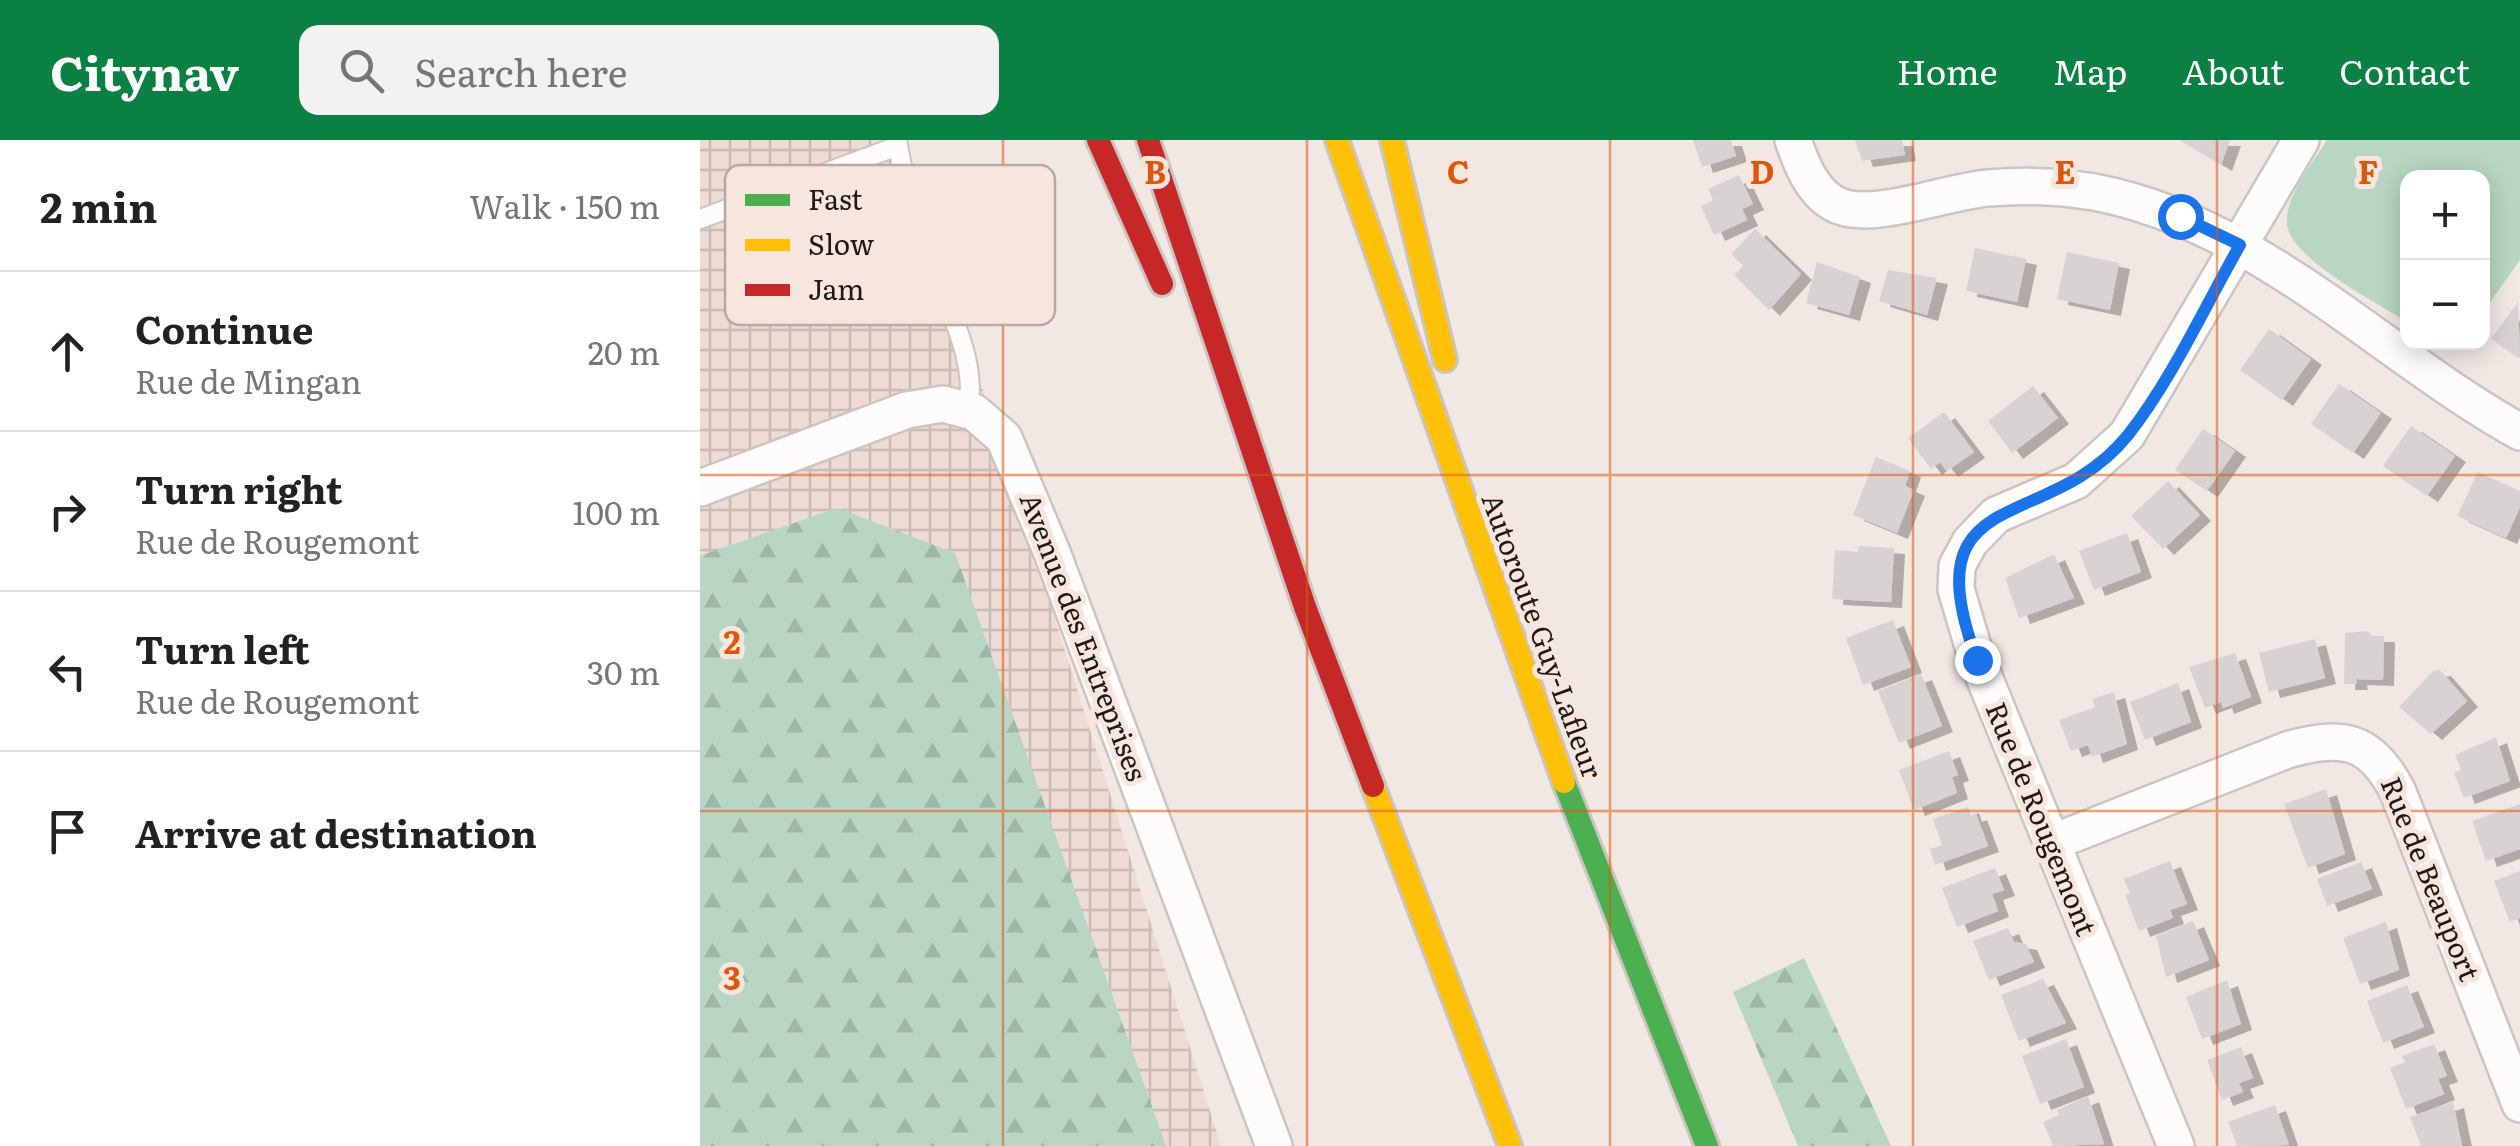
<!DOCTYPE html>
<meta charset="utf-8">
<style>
body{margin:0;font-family:Literata,serif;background:#f2f2f2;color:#222}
.controls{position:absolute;right:30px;top:30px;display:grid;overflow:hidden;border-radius:20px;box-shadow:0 5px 25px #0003}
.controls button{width:90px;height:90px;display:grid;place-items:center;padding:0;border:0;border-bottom:2px solid #e0e0e0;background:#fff;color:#222;font:50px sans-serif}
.stop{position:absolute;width:30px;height:30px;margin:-22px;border:8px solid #1a73e8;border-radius:50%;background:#fff}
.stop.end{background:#1a73e8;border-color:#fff;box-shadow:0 2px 10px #0008}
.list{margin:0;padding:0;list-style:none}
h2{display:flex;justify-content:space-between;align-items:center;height:130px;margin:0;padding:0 40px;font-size:42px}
h2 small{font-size:32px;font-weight:400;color:#767676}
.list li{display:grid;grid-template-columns:65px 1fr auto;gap:30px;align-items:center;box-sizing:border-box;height:160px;padding:0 40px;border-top:2px solid #e0e0e0}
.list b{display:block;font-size:38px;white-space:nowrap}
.list p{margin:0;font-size:32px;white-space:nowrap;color:#767676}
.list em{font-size:32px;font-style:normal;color:#767676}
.icon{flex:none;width:55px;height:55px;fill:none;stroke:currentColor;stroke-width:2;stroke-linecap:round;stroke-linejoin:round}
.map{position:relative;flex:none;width:1820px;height:1006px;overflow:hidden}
header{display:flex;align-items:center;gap:60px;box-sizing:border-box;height:140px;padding:0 50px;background:#0b8043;color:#fff}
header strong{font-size:48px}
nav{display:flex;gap:55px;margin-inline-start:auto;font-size:35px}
.search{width:700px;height:90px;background:#f2f2f2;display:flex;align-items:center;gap:25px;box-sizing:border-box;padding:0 35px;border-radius:20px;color:#767676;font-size:38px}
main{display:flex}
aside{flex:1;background:#fff}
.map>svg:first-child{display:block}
.industrial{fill:url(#industrial-grid)}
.green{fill:#b8d6c3}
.forest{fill:url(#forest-firs)}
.building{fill:#d8d2d2;filter:url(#shadow)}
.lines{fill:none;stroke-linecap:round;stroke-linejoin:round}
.lane-casing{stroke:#cbc4c1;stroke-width:22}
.street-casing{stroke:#cbc4c1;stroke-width:40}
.fast-casing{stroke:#cbc4c1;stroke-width:28}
.slow-casing{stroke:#cbc4c1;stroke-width:28}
.jam-casing{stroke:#cbc4c1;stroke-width:28}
.lane{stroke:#fdfcfb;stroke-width:18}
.street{stroke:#fdfcfb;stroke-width:35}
.fast{stroke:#4caf50;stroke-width:22}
.slow{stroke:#ffc107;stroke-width:22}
.jam{stroke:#c62828;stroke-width:22}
.route{stroke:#1a73e8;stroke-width:12}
.grid{fill:none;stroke:#de560c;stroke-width:2.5;stroke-opacity:0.55}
.labels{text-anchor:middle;stroke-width:10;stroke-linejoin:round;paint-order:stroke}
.street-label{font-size:28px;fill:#1f1916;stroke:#f7e6de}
.key{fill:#f7e6de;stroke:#b6a8a2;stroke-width:2.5}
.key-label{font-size:28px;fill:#1f1916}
.grid-label{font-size:32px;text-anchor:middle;font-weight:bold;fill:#de560c;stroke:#f7e6de;stroke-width:10;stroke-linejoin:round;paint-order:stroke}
</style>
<header>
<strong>Citynav</strong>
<div class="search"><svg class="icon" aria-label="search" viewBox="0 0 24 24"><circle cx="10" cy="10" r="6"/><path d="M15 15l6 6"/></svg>Search here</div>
<nav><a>Home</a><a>Map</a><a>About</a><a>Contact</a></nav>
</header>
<main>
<aside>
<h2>2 min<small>Walk · 150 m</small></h2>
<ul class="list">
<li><svg class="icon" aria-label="ahead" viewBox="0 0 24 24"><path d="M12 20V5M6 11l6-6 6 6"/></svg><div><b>Continue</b><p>Rue de Mingan</p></div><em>20 m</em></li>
<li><svg class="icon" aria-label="right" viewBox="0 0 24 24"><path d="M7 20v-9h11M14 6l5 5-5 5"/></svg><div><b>Turn right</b><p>Rue de Rougemont</p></div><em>100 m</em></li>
<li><svg class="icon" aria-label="left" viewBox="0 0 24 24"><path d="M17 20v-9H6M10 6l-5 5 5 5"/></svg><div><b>Turn left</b><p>Rue de Rougemont</p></div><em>30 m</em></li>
<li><svg class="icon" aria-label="arrive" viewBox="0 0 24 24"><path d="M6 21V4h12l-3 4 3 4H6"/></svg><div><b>Arrive at destination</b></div></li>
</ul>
</aside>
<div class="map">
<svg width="1820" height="1006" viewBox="0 0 1820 1006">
<defs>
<pattern id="industrial-grid" width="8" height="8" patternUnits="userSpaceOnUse" patternTransform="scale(2.5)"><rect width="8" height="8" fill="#eedcd4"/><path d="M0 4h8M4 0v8" fill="none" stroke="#ccbcb5"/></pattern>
<pattern id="forest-firs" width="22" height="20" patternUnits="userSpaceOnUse" patternTransform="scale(2.5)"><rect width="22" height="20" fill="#b8d6c3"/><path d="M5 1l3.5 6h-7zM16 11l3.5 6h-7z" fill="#9eb7a7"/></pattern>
<filter id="shadow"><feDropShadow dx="11" dy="6" stdDeviation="0" flood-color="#0004"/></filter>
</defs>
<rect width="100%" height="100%" fill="#f1e8e4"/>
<path class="industrial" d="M 0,0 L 204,0 L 521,1006 L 0,1006 Z"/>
<path class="green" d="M 1627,0 L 1820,0 L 1820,120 L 1783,172 L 1782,38 L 1708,38 L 1707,182 C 1678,163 1592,120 1587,85 C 1584,57 1613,23 1627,0 Z"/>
<path class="forest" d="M 137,368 L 255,413 L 466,1006 L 0,1006 L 0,416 Z
M 1104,818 L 1191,1006 L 1098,1006 L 1033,852 Z"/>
<path class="building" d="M 993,0 L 1031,0 L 1036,16 L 1002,27 Z
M 1155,0 L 1202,0 L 1205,15 L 1162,21 Z
M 1479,0 L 1530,0 L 1521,25 Z
M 1039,35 L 1053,64 L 1042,69 L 1047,80 L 1014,95 L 1001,66 L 1013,60 L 1008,49 Z
M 1055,89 L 1101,134 L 1069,170 L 1034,135 L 1043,126 L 1031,114 Z
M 1275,108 L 1326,119 L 1317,162 L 1266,151 Z
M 1367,112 L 1419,123 L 1410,170 L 1357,159 Z
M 1117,122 L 1160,137 L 1149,175 L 1106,163 Z
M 1188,130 L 1237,138 L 1227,175 L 1179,161 Z
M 1818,162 L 1820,215 L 1818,218 L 1791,199 Z
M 1569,189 L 1611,219 L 1582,260 L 1540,230 Z
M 1639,244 L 1681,273 L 1653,313 L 1611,284 Z
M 1333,246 L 1358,278 L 1312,313 L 1288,281 Z
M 1244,272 L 1274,312 L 1247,331 L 1240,322 L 1231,329 L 1208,298 Z
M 1711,286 L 1755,316 L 1727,356 L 1683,326 Z
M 1503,289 L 1535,311 L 1507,351 L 1475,330 Z
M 1176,317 L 1210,331 L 1205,346 L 1214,350 L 1197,393 L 1153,375 Z
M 1778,332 L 1820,351 L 1820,367 L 1806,398 L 1757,376 Z
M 1468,341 L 1500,375 L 1463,409 L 1431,376 Z
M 1427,393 L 1441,432 L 1394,450 L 1379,411 Z
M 1159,406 L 1194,408 L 1191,462 L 1132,459 L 1135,410 L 1158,412 Z
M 1354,414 L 1374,458 L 1319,478 L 1305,438 Z
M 1193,480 L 1211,527 L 1163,545 L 1146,498 Z
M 1668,491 L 1672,496 L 1684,496 L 1683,540 L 1656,539 L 1657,544 L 1644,544 L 1645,493 Z
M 1615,499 L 1625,538 L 1569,552 L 1559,513 Z
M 1535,513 L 1551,557 L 1523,568 L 1521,562 L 1505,568 L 1489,527 Z
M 1740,530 L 1767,561 L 1731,594 L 1699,567 L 1733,531 Z
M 1221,534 L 1242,586 L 1199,603 L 1178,551 Z
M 1478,543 L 1491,582 L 1445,600 L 1430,562 Z
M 1414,552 L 1427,604 L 1392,617 L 1388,605 L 1371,611 L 1359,580 L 1395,567 L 1392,559 Z
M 1796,597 L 1810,641 L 1764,658 L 1754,633 L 1761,630 L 1755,615 Z
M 1249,611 L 1258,635 L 1252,637 L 1257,653 L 1214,670 L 1199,630 Z
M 1626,649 L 1645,714 L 1608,728 L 1584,664 Z
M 1820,664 L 1820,709 L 1786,721 L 1772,681 Z
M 1268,667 L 1271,676 L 1276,674 L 1288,706 L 1235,725 L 1230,709 L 1242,705 L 1233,679 Z
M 1470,721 L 1487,764 L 1470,770 L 1473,778 L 1439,791 L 1425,755 L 1430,753 L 1424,739 Z
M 1661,722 L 1672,749 L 1627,766 L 1617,739 Z
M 1295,728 L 1304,750 L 1292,754 L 1298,771 L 1257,787 L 1242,748 Z
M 1820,731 L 1820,778 L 1810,782 L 1794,741 Z
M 1493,781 L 1509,820 L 1466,837 L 1456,796 Z
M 1686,782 L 1699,830 L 1660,844 L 1643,798 Z
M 1308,788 L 1314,802 L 1326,804 L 1334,822 L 1289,840 L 1273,801 Z
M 1343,839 L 1366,883 L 1319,901 L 1301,855 Z
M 1527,840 L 1541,884 L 1502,899 L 1486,857 Z
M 1707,845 L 1724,887 L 1683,903 L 1667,861 Z
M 1366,899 L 1384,947 L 1340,964 L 1322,916 Z
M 1734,904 L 1747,936 L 1738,939 L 1744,954 L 1706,969 L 1690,928 L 1705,922 L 1702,916 Z
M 1541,907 L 1553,938 L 1539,943 L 1543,952 L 1522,960 L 1507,920 Z
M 1388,956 L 1404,1004 L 1353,1006 L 1343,982 L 1359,975 L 1357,970 Z
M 1753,962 L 1762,1006 L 1721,1006 L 1710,977 Z
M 1575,965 L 1589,1005 L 1537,1006 L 1528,982 Z"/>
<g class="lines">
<g class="lane-casing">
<path id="lane" d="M 197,0 C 203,31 208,62 218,92 C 234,142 282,218 267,269
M 0,79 L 198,6"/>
</g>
<g class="street-casing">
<path id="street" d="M 1093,0 C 1101,23 1111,50 1133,63 C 1167,84 1247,51 1288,48 C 1324,45 1359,46 1394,52 C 1561,84 1677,212 1820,292
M 0,348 L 207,270 L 243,264 L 274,272 L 304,298 L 353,415 L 574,1006
M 1351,703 L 1587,610 C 1642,594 1671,599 1698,652 L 1820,964
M 1476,1006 L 1277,520 L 1256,449 L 1257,426 L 1270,402 L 1296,375 L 1376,341 L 1427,295 L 1601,0"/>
</g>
<g class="fast-casing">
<path id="fast" d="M 864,642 L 1007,1006"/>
</g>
<g class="slow-casing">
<path id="slow" d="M 637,0 L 864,642
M 692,0 L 745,220
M 673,646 L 810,1006"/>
</g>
<g class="jam-casing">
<path id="jam" d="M 398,0 L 462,144
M 448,0 L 605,467 L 673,646"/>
</g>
<use href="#lane" class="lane"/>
<use href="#street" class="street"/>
<use href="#fast" class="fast"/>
<use href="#slow" class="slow"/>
<use href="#jam" class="jam"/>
</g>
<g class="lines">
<path class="route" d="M 1277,520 C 1210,339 1347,396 1428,295 C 1472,239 1504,168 1540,105 L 1480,76"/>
</g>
<path class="grid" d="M 303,0 L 303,1006M 607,0 L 607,1006M 910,0 L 910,1006M 1213,0 L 1213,1006M 1517,0 L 1517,1006M 0,335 L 1820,335M 0,671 L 1820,671"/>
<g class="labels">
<g class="street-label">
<text transform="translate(842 496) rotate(70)" y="10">Autoroute Guy-Lafleur</text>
<text transform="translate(383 497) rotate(69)" y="10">Avenue des Entreprises</text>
<text transform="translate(1341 679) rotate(68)" y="10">Rue de Rougemont</text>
<text transform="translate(1730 739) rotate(68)" y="10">Rue de Beauport</text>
</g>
</g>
<rect x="25" y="25" width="330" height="160" rx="15" class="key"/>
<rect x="45" y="54" width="45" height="12" fill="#4caf50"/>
<rect x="45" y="99" width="45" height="12" fill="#ffc107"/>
<rect x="45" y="144" width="45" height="12" fill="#c62828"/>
<g class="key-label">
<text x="108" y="70">Fast</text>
<text x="108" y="115">Slow</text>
<text x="108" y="160">Jam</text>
</g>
<g class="grid-label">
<text x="455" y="44">B</text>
<text x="758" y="44">C</text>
<text x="1062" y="44">D</text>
<text x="1365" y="44">E</text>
<text x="1668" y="44">F</text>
<text x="32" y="514">2</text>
<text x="32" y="850">3</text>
</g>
</svg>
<div class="controls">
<button>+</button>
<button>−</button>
</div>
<div class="stop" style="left:1480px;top:76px"></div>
<div class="stop end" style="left:1277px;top:520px"></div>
</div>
</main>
